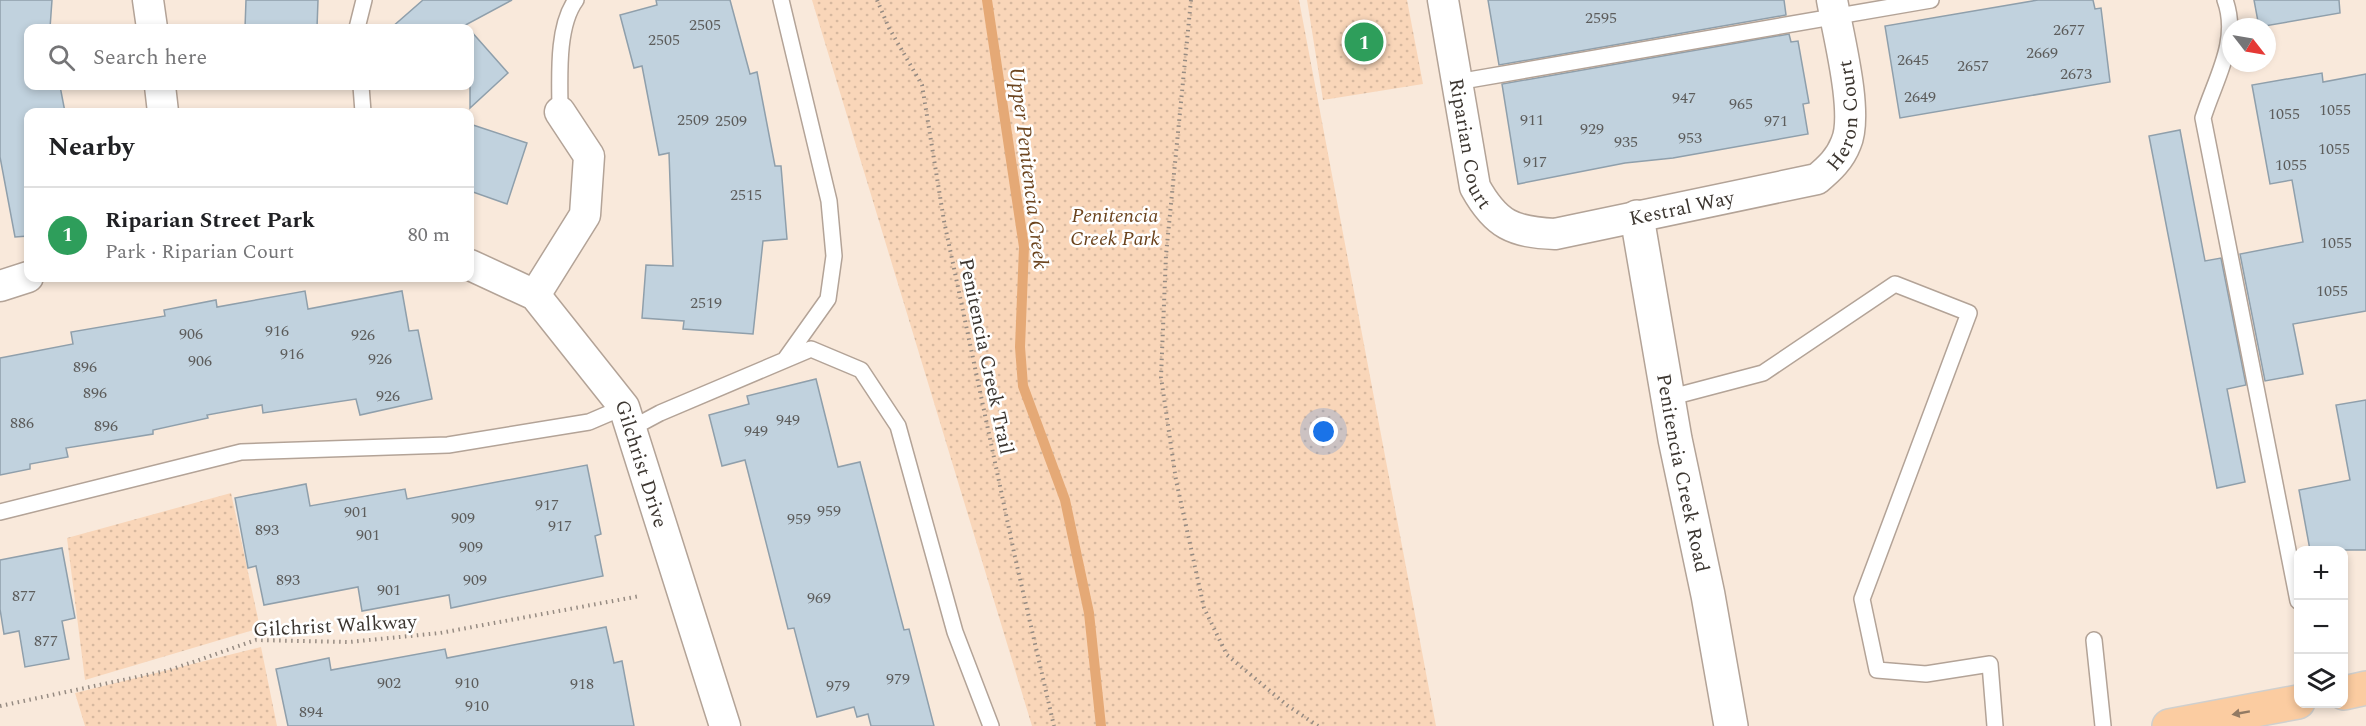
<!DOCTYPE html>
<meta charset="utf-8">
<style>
body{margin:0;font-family:Spectral,serif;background:#f2f2f2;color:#202124}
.controls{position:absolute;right:18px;bottom:18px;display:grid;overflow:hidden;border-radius:12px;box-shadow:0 3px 9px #0003}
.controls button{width:54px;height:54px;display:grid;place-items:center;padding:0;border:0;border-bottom:2px solid #e0e0e0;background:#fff;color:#202124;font:30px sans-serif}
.compass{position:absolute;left:2222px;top:18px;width:54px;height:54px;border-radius:50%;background:#fff;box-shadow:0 3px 9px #0003;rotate:121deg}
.you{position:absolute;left:1324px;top:432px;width:21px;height:21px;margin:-15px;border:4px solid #fff;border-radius:50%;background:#1a73e8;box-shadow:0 0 0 9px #1a73e833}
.badge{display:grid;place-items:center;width:39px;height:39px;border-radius:50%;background:#0a6696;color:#fff;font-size:20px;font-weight:700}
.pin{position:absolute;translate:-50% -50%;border:3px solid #fff;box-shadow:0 2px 6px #0006}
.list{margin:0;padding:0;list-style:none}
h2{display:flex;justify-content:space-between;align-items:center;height:78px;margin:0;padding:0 24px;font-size:26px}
h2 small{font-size:20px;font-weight:400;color:#757577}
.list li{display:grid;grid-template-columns:39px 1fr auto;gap:18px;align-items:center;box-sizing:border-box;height:96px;padding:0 24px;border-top:2px solid #e0e0e0}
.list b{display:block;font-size:22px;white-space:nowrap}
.list p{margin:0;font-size:20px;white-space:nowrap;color:#757577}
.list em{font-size:20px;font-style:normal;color:#757577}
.icon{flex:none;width:33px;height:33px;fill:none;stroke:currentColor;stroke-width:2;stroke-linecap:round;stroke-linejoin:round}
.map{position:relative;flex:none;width:2366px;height:726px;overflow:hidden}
.search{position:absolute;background:#fff;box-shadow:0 3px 9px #0003;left:24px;top:24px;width:450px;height:66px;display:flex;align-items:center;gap:15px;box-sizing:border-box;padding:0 21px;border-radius:12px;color:#757577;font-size:22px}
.panel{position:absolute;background:#fff;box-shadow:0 3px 9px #0003;left:24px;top:108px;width:450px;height:174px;border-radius:12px}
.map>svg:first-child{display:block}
.grass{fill:url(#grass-dots)}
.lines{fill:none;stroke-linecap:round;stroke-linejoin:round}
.stream{stroke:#e5a976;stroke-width:10}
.building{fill:#c1d2de;stroke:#8f9fab;stroke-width:1.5}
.service-casing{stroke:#b3a397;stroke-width:18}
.minor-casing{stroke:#b3a397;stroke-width:33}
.tertiary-casing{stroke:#b3a397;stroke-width:36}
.primary-casing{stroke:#d0cfcd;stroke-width:36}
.path{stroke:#968b82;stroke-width:4;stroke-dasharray:1.5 4.5;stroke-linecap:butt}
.service{stroke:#fff;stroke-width:15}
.minor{stroke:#fff;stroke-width:30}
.tertiary{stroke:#fff;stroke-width:33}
.primary{stroke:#fbcca1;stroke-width:33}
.oneway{fill:#927a63}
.labels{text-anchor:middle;stroke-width:5;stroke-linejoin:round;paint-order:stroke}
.number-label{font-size:16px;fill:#5d5d5c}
.street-label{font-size:20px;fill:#3c3630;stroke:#fff}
.park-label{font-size:20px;font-style:italic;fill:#6a421c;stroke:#fff}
.water-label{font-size:21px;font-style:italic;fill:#6c441e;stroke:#fff}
</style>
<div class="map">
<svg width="2366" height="726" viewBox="0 0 2366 726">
<defs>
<pattern id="grass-dots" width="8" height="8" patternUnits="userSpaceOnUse" patternTransform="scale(1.5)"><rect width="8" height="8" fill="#f9d6b9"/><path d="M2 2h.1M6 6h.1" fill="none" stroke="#d6b89f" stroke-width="1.8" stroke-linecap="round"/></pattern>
</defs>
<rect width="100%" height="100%" fill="#f9e9db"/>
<path class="grass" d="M 812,0 L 1299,0 L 1436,726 L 1032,726 Z
M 1307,0 L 1407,0 L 1423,84 L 1323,100 Z
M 231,493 L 260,628 L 85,680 L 67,538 Z
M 261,647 L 277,726 L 85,726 L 75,693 Z"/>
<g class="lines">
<path class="stream" d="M 987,0 L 1024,247 L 1020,347 L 1023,386 L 1065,500 L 1089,613 L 1101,726"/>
</g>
<path class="building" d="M 0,0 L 52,0 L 50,28 L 28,28 L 28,86 L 60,86 L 65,112 L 28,112 L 28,236 L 15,237 L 0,157 Z
M 246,0 L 318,0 L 317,28 L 245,28 Z
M 423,0 L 512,0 L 460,28 L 391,28 Z
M 656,0 L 730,0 L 750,74 L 757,72 L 775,166 L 781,166 L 787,239 L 763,241 L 753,334 L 683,329 L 684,321 L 642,318 L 646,265 L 673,266 L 669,153 L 659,155 L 642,66 L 634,68 L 620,15 L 657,5 Z
M 1488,0 L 1784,0 L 1786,15 L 1499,65 Z
M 2038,0 L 2093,0 L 2095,9 L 2101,8 L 2110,82 L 1900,118 L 1885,26 Z
M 2254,0 L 2339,0 L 2340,13 L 2259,27 Z
M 470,30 L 508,73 L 470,108 Z
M 1789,34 L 1791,42 L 1798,41 L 1809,103 L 1803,104 L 1808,134 L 1673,158 L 1625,163 L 1518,184 L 1502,84 Z
M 2322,73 L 2323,82 L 2366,74 L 2366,311 L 2293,324 L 2303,374 L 2265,381 L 2240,254 L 2303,242 L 2292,180 L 2270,184 L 2252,85 Z
M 470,124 L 527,143 L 507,204 L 470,191 Z
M 2180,130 L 2205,261 L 2221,258 L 2246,385 L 2227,389 L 2245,482 L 2217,488 L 2149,136 Z
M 305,291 L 308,309 L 402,291 L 409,331 L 418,330 L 432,399 L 360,415 L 356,399 L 263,413 L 262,405 L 207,415 L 208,418 L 153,430 L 153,434 L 66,448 L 68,457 L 30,464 L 30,469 L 0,475 L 0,358 L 73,344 L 71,332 L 165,316 L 164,310 L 216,300 L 217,307 Z
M 816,379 L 838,467 L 860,462 L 904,630 L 909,629 L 934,726 L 871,726 L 868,714 L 857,717 L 854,707 L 817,717 L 794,628 L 788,629 L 745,460 L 722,466 L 709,415 L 749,404 L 747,396 Z
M 2366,400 L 2366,550 L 2310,550 L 2299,490 L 2350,480 L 2336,405 Z
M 587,465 L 601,534 L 595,536 L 603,576 L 451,608 L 449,595 L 362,611 L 358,587 L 264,605 L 256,566 L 248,568 L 235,498 L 306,484 L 310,506 L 405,489 L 407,499 Z
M 62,548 L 75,618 L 62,621 L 69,659 L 25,667 L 19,631 L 4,634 L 0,609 L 0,560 Z
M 606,627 L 614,663 L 622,661 L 634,726 L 288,726 L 276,669 L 329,658 L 331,670 L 445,649 L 447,658 Z"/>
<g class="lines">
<g class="service-casing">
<path id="service" d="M 781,0 L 829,201 L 834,256 L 828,299 L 786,358
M 2225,0 C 2240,41 2215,79 2203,118 L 2298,601
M 357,28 L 364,0
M 1457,82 L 1931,0
M 361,86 L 363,112
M 560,112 C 560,80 556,27 576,0
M 1668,398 L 1763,373 L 1895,284 L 1969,313 L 1862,599 L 1877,670 L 1926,674 L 1990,664 L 1995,726
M 632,428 L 660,413 L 811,349 L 861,370 L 898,426 L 955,632 L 991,726
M 0,512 L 241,452 L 448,445 L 589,422 L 624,407
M 2094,640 L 2103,726"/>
</g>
<g class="minor-casing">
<g id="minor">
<path d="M 148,0 L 152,28"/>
<path id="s1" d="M 1443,0 L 1475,187 C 1496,225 1513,232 1555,234 L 1817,179 C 1829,169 1840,159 1846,143 C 1859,114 1838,34 1832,0"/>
<path d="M 160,86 L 163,112"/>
<path id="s2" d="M 470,265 L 535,295 L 624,407 L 725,726"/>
<path d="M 0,286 L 28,277"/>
<path d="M 535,295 L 585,215 L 589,156 L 560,112"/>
</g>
</g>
<g class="tertiary-casing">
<g id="tertiary">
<path id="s3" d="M 1637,217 L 1675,439 L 1708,595 L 1731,726"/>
</g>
</g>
<g class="primary-casing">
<path id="primary" d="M 2344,693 L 2366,688
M 2169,726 L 2298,702"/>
</g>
<path class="path" d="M 877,0 L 889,28 L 922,85 L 944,221 L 1015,557 L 1054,726
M 1191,0 L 1166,255 L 1161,377 L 1176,480 L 1204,608 L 1227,655 L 1288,706 L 1318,726
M 0,706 L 170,670 L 256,640 L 349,642 L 440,633 L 640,596"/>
<use href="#service" class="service"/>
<use href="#minor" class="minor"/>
<use href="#tertiary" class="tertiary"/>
<use href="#primary" class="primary"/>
</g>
<defs><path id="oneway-solid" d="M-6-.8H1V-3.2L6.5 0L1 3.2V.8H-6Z" transform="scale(1.5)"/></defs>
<use class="oneway" href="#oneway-solid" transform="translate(2241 713) rotate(170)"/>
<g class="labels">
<g class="number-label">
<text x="1601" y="23">2595</text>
<text x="705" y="30">2505</text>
<text x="2069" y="35">2677</text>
<text x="664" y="45">2505</text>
<text x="2042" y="58">2669</text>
<text x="1913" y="65">2645</text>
<text x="1973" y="71">2657</text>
<text x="2076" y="79">2673</text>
<text x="1920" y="102">2649</text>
<text x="1684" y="103">947</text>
<text x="1741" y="109">965</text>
<text x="2335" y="115">1055</text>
<text x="2284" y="119">1055</text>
<text x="693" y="125">2509</text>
<text x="1532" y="125">911</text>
<text x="731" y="126">2509</text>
<text x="1776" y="126">971</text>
<text x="1592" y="134">929</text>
<text x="1690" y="143">953</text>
<text x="1626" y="147">935</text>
<text x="2334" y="154">1055</text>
<text x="1535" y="167">917</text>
<text x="2291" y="170">1055</text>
<text x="746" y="200">2515</text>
<text x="2336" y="248">1055</text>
<text x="2332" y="296">1055</text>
<text x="706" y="308">2519</text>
<text x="277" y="336">916</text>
<text x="191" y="339">906</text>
<text x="363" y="340">926</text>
<text x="292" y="359">916</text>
<text x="380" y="364">926</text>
<text x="200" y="366">906</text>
<text x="85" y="372">896</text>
<text x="95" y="398">896</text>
<text x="388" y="401">926</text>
<text x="788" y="425">949</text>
<text x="22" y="428">886</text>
<text x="106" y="431">896</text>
<text x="756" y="436">949</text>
<text x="547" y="510">917</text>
<text x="829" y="516">959</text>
<text x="356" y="517">901</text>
<text x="463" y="523">909</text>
<text x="799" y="524">959</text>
<text x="560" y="531">917</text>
<text x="267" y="535">893</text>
<text x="368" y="540">901</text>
<text x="471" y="552">909</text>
<text x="288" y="585">893</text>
<text x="475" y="585">909</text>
<text x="389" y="595">901</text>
<text x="24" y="601">877</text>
<text x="819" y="603">969</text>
<text x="46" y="646">877</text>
<text x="898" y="684">979</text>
<text x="389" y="688">902</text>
<text x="467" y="688">910</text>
<text x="582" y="689">918</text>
<text x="838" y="691">979</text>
<text x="477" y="711">910</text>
<text x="311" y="717">894</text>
</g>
<g class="street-label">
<text dy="7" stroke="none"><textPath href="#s1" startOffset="630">Heron Court</textPath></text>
<text dy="7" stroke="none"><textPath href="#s1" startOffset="146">Riparian Court</textPath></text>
<text dy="7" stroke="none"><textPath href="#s1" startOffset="418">Kestral Way</textPath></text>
<text transform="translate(987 356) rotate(78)" y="7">Penitencia Creek Trail</text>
<text dy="7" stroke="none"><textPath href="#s2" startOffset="274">Gilchrist Drive</textPath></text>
<text dy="7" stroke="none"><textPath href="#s3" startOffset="260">Penitencia Creek Road</textPath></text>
<text transform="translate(335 625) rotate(-3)" y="7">Gilchrist Walkway</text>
</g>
<g class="park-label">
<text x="1115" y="222">Penitencia<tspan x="1115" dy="23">Creek Park</tspan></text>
</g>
<g class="water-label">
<text transform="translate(1029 168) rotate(83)" y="7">Upper Penitencia Creek</text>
</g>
</g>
</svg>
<div class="controls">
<button>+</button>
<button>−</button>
<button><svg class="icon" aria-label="layers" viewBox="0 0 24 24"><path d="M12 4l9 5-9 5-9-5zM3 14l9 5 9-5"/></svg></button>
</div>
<svg class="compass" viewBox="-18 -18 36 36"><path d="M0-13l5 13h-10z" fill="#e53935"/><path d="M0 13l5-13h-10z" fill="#757577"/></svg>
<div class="you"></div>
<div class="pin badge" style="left:1364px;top:42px;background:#2e9e5b">1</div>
<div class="search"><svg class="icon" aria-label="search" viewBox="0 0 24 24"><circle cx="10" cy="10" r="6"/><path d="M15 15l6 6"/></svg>Search here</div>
<section class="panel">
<h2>Nearby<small></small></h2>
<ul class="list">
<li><span class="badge" style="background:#2e9e5b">1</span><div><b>Riparian Street Park</b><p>Park · Riparian Court</p></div><em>80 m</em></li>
</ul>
</section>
</div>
